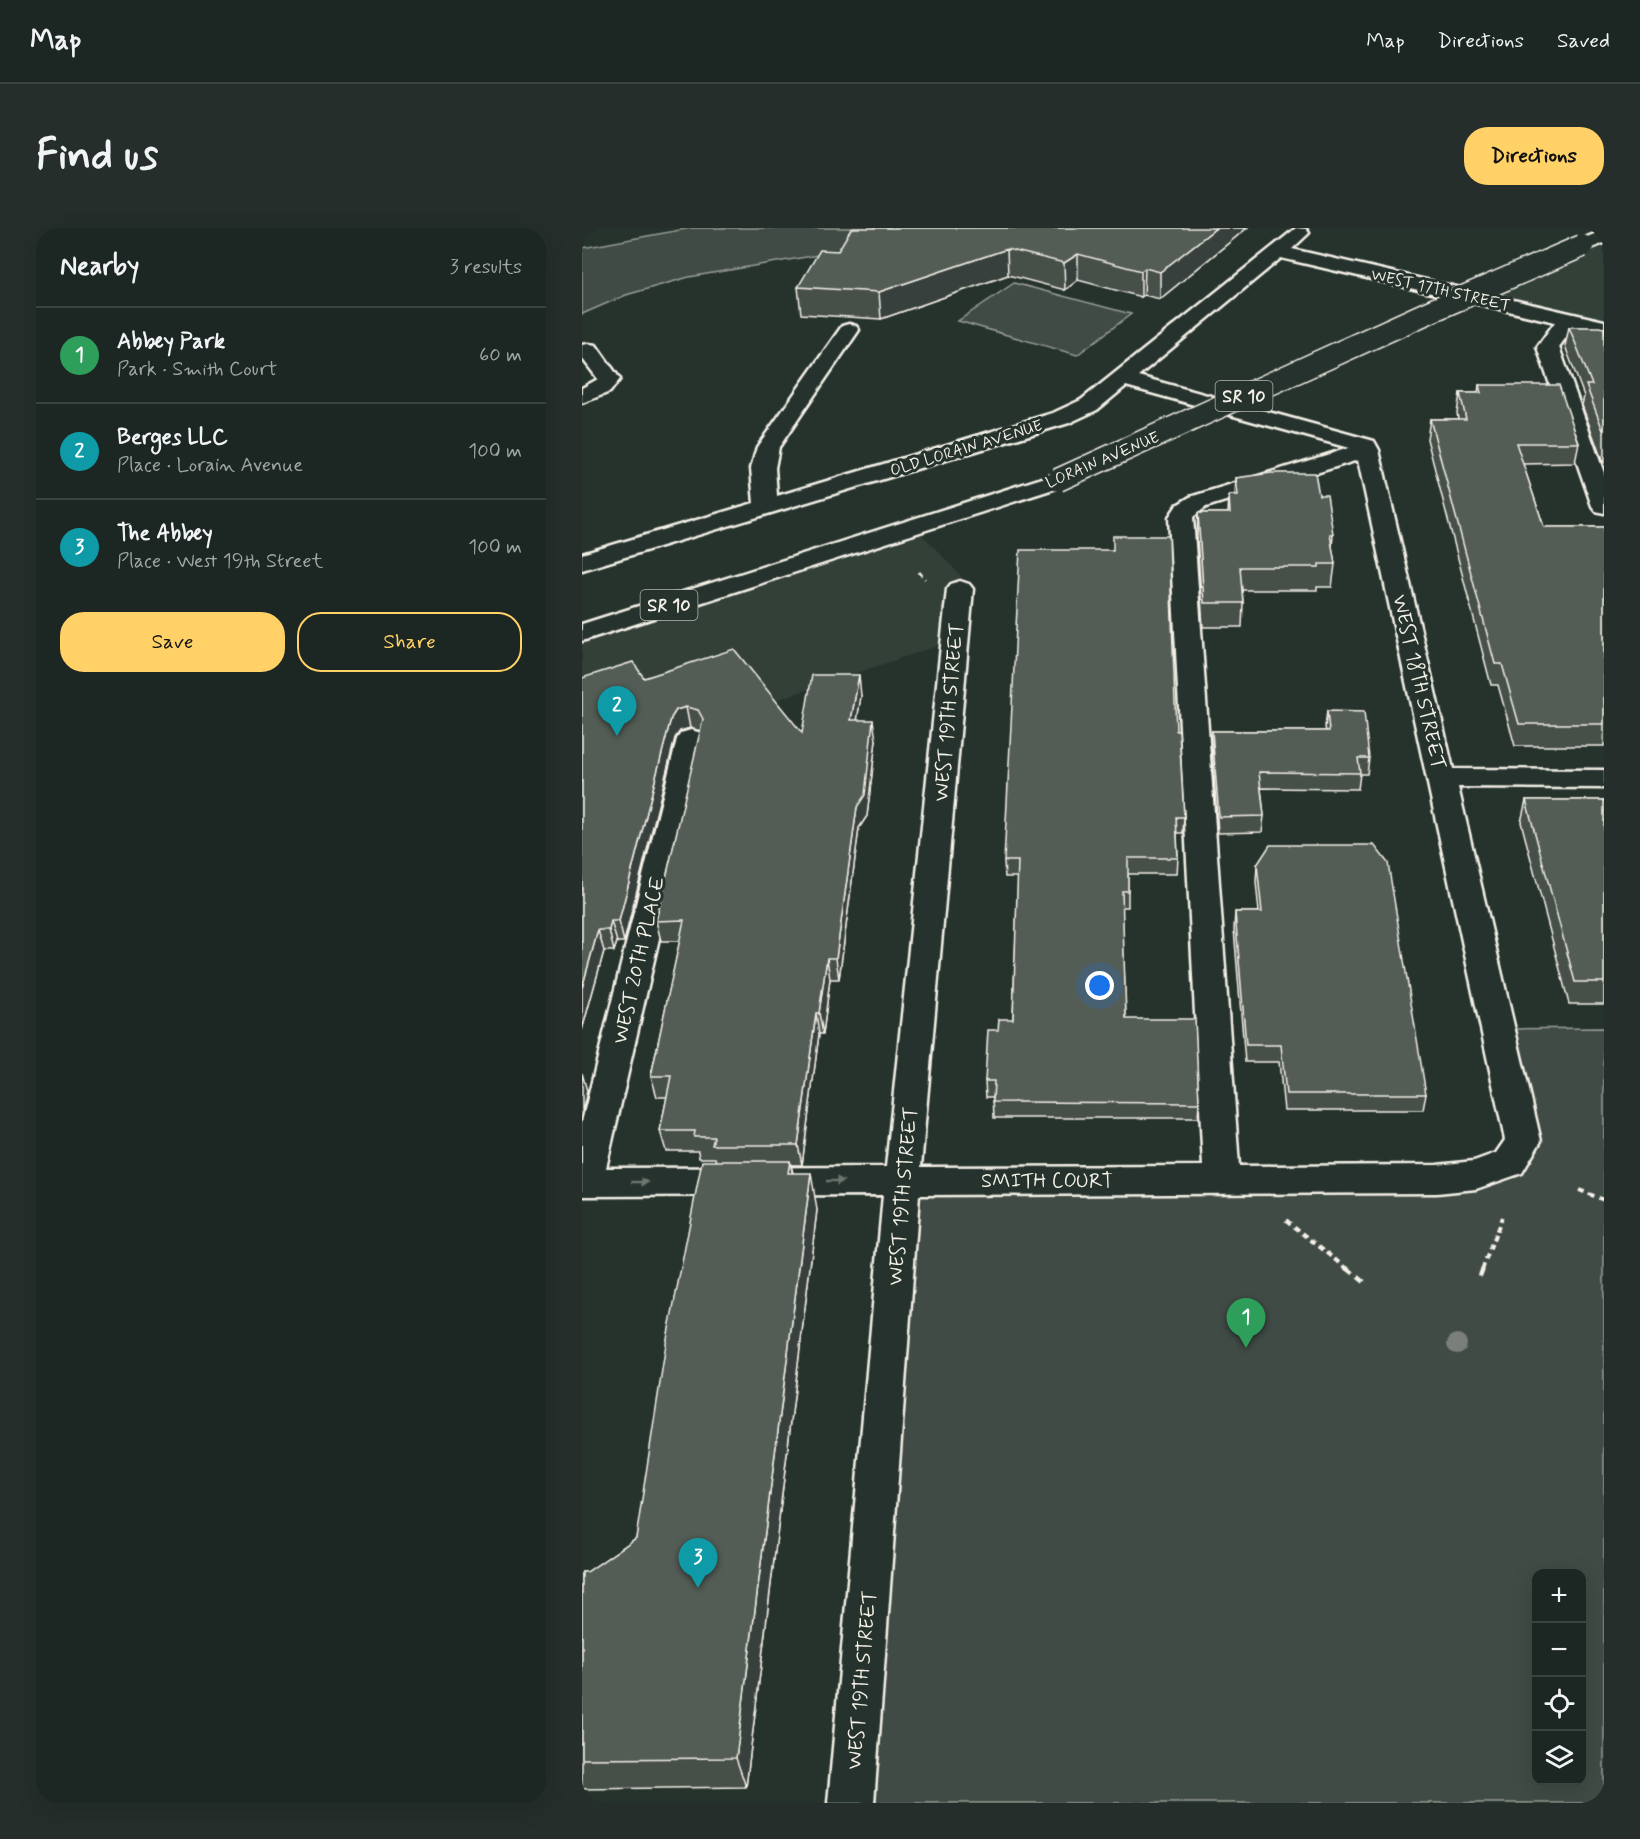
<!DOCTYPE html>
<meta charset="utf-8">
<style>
body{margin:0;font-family:Mynerve,sans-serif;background:#252e2a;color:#f1f3f6}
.controls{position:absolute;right:18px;bottom:18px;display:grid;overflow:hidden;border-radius:12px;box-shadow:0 6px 24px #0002}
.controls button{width:54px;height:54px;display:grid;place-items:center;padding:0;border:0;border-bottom:2px solid #3a4340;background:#1c2622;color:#f1f3f6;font:30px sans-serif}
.you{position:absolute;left:518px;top:758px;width:21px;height:21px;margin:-15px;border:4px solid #fff;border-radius:50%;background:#1a73e8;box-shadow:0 0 0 9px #1a73e833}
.badge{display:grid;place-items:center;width:39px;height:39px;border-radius:50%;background:#ffd166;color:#fff;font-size:20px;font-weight:700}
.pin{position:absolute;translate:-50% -50px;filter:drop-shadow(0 2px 3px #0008)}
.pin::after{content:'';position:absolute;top:32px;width:21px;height:18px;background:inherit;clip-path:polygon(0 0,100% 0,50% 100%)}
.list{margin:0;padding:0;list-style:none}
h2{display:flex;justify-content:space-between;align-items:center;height:78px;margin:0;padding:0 24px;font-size:26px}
h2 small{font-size:20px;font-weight:400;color:#a0a5a5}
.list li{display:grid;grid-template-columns:39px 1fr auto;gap:18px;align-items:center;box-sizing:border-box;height:96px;padding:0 24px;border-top:2px solid #3a4340}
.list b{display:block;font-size:22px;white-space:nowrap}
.list p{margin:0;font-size:20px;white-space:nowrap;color:#a0a5a5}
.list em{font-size:20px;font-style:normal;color:#a0a5a5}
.actions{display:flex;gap:12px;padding:18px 24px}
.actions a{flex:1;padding:14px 0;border:2px solid #ffd166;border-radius:24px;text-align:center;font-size:21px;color:#ffd166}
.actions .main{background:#ffd166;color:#111}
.icon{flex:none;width:33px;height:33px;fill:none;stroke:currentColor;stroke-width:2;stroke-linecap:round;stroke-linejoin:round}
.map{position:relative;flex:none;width:1022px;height:1575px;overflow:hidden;border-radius:24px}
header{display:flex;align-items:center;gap:36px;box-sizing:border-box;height:84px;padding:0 30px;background:#1c2622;border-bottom:2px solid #3a4340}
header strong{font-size:28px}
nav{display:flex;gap:33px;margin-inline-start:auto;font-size:21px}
.intro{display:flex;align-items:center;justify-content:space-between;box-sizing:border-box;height:144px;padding:0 36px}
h1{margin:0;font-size:42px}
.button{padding:15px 27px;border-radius:24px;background:#ffd166;color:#111;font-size:21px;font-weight:700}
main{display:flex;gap:36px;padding:0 36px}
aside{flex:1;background:#1c2622;border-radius:24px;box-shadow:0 6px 24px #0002}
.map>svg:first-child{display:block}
.built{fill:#333f39}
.green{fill:#414b45;stroke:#9a9e96;stroke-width:1.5;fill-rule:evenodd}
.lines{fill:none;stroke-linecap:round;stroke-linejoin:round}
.minor-casing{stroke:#f4f1e8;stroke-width:5}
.major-casing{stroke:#f4f1e8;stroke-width:5}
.path-far2{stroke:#f4f1e8;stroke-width:3;stroke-dasharray:4.5 4;stroke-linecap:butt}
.path-far1{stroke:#f4f1e8;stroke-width:4;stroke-dasharray:6 4.5;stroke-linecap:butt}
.path{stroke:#f4f1e8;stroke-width:4.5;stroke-dasharray:8 6;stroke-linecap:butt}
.minor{fill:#26332d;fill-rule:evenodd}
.major{fill:#26332d;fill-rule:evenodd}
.major-bridge-casing{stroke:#f4f1e8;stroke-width:25;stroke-linecap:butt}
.major-bridge{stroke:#26332d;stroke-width:22}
.tree{fill:#7a8079}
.wall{fill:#474f49;stroke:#f4f1e8;stroke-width:1.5}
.shaded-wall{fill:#39403c;stroke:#f4f1e8;stroke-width:1.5}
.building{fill:#525c55;stroke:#f4f1e8;stroke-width:1.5}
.oneway{fill:#6e766e}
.labels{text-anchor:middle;stroke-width:6;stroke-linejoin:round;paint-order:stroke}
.far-street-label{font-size:16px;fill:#f4f1e8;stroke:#26332d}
.shield{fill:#26332d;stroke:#b6b8b0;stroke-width:1.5}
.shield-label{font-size:18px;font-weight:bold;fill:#f4f1e8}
.street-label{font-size:20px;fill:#f4f1e8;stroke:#26332d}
</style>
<header>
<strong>Map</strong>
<nav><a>Map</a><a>Directions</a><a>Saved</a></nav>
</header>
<div class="intro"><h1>Find us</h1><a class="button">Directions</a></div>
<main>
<aside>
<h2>Nearby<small>3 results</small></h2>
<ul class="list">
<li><span class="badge" style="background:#2e9e5b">1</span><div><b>Abbey Park</b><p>Park · Smith Court</p></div><em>60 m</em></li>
<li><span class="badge" style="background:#0f9aa8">2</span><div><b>Berges LLC</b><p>Place · Lorain Avenue</p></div><em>100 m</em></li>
<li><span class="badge" style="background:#0f9aa8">3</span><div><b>The Abbey</b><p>Place · West 19th Street</p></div><em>100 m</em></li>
</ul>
<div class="actions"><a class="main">Save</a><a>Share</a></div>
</aside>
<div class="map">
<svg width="1022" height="1575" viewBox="0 0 1022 1575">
<rect width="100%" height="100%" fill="#26332d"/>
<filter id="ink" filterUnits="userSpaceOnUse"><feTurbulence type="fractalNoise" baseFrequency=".0167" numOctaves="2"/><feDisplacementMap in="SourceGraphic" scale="12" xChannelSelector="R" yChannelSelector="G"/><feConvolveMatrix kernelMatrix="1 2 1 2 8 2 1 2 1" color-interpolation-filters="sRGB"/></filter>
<g filter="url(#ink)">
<path class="built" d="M 1022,10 L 1022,99 L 898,70 Z
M 332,298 L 379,348 L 373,412 L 0,537 L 0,405 Z"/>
<path class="green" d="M 109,0 L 394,0 L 107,49 L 44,67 L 0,86 L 0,20 Z
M 432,55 L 549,86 L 495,127 L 376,93 Z
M 1022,800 L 1022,1575 L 269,1575 L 320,953 L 927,935 L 916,801 ZM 954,1346 L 999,1346 L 999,1552 L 954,1552 Z"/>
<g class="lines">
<g class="minor-casing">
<path id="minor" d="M 714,0 L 724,1 L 727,5 L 710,21 L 1022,93 L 1022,105 L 992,98 L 977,119 L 1022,245 L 1022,285 L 1014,283 L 1010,278 L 955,119 L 973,94 L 699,30 L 556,148 L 792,213 L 797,222 L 871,541 L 1022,542 L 1022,560 L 876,559 L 959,913 L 940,945 L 894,961 L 855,965 L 337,967 L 292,1575 L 246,1575 L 301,967 L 0,968 L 0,894 L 95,511 L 99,505 L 109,502 L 119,505 L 123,511 L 24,940 L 304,939 L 365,361 L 369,356 L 378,353 L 387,356 L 391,361 L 339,939 L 621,938 L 587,289 L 595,277 L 608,269 L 767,220 L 544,158 L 515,182 L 487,195 L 0,342 L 0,326 L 172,275 L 169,240 L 175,219 L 260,98 L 267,96 L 274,98 L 277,102 L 197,219 L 193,240 L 195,268 L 471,185 L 499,172 ZM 776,232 L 923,912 L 914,925 L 892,933 L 855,937 L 657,938 L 611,289 L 624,279 Z
M 6,116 L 14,117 L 38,151 L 28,164 L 0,175 L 0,160 L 16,151 L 0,130 L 0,117 Z"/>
</g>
<g class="major-casing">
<path id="major" d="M 1022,2 L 1022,15 L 1000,24 L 993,22 L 990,18 L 993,14 Z
M 476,245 L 484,247 L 488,252 L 484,257 L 0,413 L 0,396 Z"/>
</g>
<path class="path-far2" d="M 337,344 L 343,351"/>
<path class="path-far1" d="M 997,962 L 1022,972
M 704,992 L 767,1042
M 900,1042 L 920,989"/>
<path class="path" d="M 765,1040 L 786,1057
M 898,1048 L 901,1040"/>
<use href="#minor" class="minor"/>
<use href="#major" class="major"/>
<g class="major-bridge-casing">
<path id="major-bridge" d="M 476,252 L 849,83 L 1000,18"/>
</g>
<use href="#major-bridge" class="major-bridge"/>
</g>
<circle class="tree" cx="875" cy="1116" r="10"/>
<path class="wall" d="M 665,0 L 578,71 L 562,67 L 559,69 L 496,52 L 483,62 L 426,47 L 299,91 L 219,86 L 216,59 L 256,23 Z
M 987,99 L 1022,100 L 1022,235 L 1021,235 L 1000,177 L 1002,168 L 983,118 Z
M 897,157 L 997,215 L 993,235 L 941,236 L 962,299 L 1022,299 L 1022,518 L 933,518 L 916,457 L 909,457 L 845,211 L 848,191 L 876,191 L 875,185 L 878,165 L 896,165 Z
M 654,250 L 737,267 L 751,306 L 750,319 L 753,336 L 750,359 L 735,359 L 735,362 L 660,362 L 661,375 L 660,399 L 621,399 L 615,308 L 616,285 L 646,285 L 647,267 L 653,267 Z
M 0,450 L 62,450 L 220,505 L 279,468 L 275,492 L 294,512 L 285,588 L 277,600 L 257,751 L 248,751 L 241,806 L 237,806 L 220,937 L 209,937 L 211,945 L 235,982 L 164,1559 L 0,1561 L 0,1344 L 5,1344 L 54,1310 L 134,933 L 133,930 L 117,930 L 116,923 L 84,923 L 78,903 L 85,869 L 75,869 L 69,848 L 98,713 L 79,713 L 74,693 L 119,503 L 108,500 L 98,503 L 93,510 L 42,714 L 35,714 L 32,723 L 22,723 L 0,802 Z
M 745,483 L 787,530 L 785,546 L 778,546 L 776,561 L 679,560 L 682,588 L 680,604 L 636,605 L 630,519 L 630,503 L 744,503 L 743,499 Z
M 594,503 L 602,589 L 601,605 L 595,605 L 596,630 L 595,646 L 546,646 L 546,679 L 540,679 L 544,791 L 617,875 L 616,890 L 412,890 L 411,869 L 404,869 L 403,853 L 416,802 L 431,791 L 436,649 L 423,649 L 422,633 Z
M 944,572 L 1022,572 L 1022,776 L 987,776 L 939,594 Z
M 675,637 L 844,866 L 841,882 L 702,882 L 697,834 L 663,834 L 652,701 L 653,684 L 677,684 L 674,654 Z"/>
<path class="shaded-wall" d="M 634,0 L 665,0 L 578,71 L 578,44 Z
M 425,21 L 426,47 L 299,91 L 297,64 Z
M 496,26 L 496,52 L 483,62 L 482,35 Z
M 563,40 L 562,67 L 559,69 L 559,43 Z
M 277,447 L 279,468 L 272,512 L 269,492 Z
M 104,479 L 108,500 L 98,503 L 93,510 L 42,714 L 37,693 L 89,490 L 94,482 Z
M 291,492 L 294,512 L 285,588 L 277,600 L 257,751 L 254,730 L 275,579 Z
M 29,693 L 35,714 L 32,723 L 27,702 Z
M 16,702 L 22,723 L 0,802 L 0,760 Z
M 245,730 L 248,751 L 241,806 L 237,785 Z
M 234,785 L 237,806 L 220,937 L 216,917 Z
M 0,845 L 5,863 L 0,885 Z
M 208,933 L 215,970 L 206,945 Z
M 229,945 L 235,982 L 164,1559 L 154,1530 Z"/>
<path class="building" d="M 272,0 L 634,0 L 578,44 L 563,40 L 559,43 L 496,26 L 482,35 L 425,21 L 297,64 L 216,59 L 238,22 L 256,23 L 269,1 Z
M 987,99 L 1017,99 L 1022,100 L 1022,205 L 1004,157 L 1010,157 Z
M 897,157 L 977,157 L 997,215 L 934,215 L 962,299 L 1022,299 L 1022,496 L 937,496 L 920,436 L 913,436 L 848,191 L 884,191 L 878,165 L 899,165 Z
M 689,245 L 733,245 L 737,267 L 745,267 L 751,306 L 748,306 L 753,336 L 737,336 L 737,339 L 658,339 L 661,375 L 622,375 L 616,285 L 648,285 L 647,267 L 656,267 L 654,250 Z
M 531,308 L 587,308 L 594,503 L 597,503 L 602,589 L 594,589 L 596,630 L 546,630 L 546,663 L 540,663 L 544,791 L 613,791 L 617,875 L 411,874 L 412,853 L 403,853 L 406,802 L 416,802 L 417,791 L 431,791 L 436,633 L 422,633 L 438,322 L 531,322 Z
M 152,421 L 220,505 L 230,447 L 277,447 L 269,492 L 291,492 L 283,567 L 275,579 L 254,730 L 245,730 L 237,785 L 234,785 L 216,917 L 130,917 L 132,909 L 112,909 L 113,903 L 78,903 L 89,848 L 69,848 L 102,692 L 74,693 L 121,491 L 116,482 L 104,479 L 94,482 L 89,490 L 37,693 L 29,693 L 27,702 L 16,702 L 0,760 L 0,450 L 51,434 L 62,450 Z
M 745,483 L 782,484 L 787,530 L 776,530 L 778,545 L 677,544 L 682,588 L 637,589 L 630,503 L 747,503 Z
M 944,572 L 1022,572 L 1022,754 L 993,754 Z
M 688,617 L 792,617 L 806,635 L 844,866 L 704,866 L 699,817 L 664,817 L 653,684 L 680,684 L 675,637 Z
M 120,933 L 208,933 L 206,945 L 229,945 L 154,1530 L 0,1531 L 0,1344 L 5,1344 L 54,1310 L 84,1116 Z"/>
<defs><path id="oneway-solid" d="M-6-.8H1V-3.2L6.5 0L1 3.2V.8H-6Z" transform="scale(1.5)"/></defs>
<g class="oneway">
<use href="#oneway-solid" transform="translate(253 953)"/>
<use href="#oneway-solid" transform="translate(58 954)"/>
</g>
</g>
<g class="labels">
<g class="far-street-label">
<text transform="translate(859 61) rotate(13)" y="6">WEST 17TH STREET</text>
<text transform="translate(384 219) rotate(-17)" y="6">OLD LORAIN AVENUE</text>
<text transform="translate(520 231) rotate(-23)" y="6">LORAIN AVENUE</text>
</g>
<g class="shield">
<rect x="633.5" y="153" width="57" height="30" rx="4.5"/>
<rect x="58.5" y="362" width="57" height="30" rx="4.5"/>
</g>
<g class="shield-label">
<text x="662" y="174">SR 10</text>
<text x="87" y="383">SR 10</text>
</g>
<g class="street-label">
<text transform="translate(838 454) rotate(77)" y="7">WEST 18TH STREET</text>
<text transform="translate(366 484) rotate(-85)" y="7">WEST 19TH STREET</text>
<text transform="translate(56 732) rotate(-77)" y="7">WEST 20TH PLACE</text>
<text x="465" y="959">SMITH COURT</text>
<text transform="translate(320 968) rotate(-85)" y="7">WEST 19TH STREET</text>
<text transform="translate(279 1452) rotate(-85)" y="7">WEST 19TH STREET</text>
</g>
</g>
</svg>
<div class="controls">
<button>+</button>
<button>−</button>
<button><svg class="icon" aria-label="locate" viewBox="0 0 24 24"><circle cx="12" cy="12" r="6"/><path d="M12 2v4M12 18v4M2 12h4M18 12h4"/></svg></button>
<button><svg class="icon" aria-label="layers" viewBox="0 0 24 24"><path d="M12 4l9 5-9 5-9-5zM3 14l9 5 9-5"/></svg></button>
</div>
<div class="you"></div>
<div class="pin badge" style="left:664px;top:1120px;background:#2e9e5b">1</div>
<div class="pin badge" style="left:35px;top:508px;background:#0f9aa8">2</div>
<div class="pin badge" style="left:116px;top:1360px;background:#0f9aa8">3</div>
</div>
</main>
